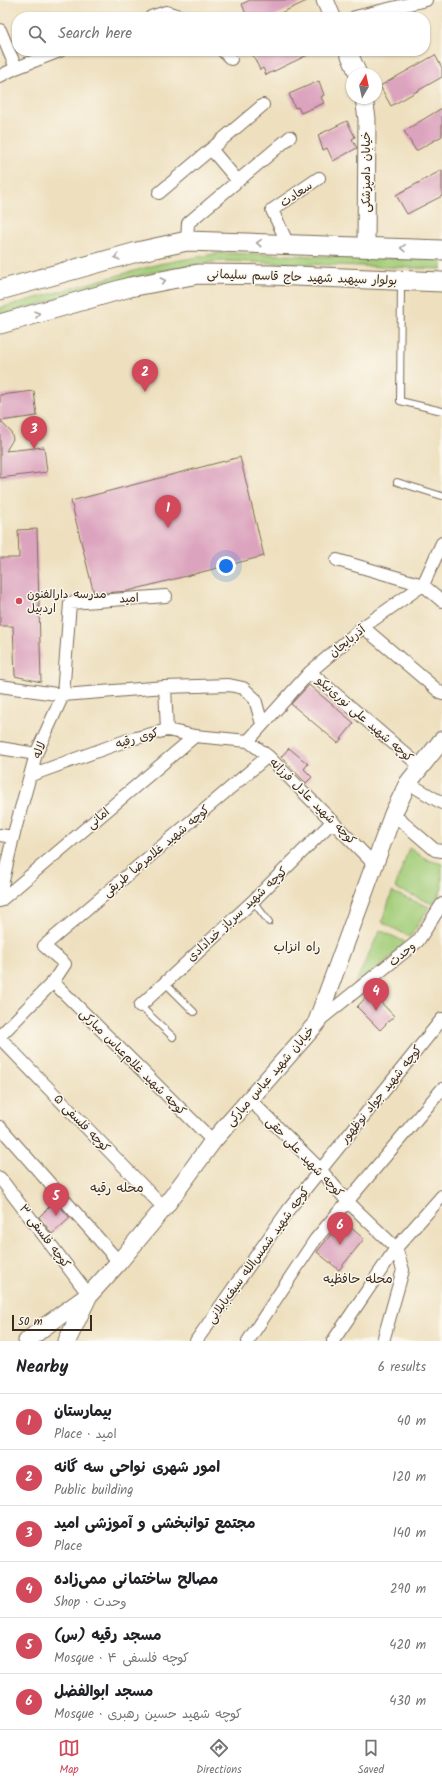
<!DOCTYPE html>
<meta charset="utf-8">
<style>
body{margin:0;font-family:Kalam,"Playpen Sans Arabic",sans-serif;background:#f6f6f6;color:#202124}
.compass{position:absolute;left:346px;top:68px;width:36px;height:36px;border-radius:50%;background:#fff;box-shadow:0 1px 3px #0004;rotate:9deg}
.scale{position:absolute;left:12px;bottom:10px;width:80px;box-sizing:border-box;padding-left:4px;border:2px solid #3b2a1e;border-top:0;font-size:11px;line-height:14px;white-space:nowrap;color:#3b2a1e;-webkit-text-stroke:3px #fbf7ec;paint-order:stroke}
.you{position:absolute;left:226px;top:566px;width:14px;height:14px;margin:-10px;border:3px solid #fff;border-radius:50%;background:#1a73e8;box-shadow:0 0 0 6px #1a73e833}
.badge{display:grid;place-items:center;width:26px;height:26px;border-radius:50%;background:#d1495b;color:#fff;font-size:13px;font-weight:700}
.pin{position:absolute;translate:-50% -33px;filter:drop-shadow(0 1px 2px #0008)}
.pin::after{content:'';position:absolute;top:21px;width:14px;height:12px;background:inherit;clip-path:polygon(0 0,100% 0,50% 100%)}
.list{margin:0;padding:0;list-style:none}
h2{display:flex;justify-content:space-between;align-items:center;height:52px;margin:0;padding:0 16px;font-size:17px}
h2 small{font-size:13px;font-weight:400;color:#757577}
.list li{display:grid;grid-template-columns:26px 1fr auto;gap:12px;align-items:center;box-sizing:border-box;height:56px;padding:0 16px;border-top:1px solid #e0e0e0}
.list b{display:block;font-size:15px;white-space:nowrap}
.list p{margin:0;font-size:13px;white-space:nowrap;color:#757577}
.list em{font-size:13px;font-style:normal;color:#757577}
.icon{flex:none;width:22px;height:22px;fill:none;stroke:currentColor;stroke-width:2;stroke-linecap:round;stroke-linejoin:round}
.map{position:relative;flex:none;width:442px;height:1341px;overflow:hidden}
.search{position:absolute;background:#fff;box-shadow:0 1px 3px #0004;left:12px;right:12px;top:12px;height:44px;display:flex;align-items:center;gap:10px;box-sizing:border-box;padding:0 14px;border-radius:16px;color:#757577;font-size:15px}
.sheet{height:388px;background:#fff}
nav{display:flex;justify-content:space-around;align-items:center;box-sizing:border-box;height:56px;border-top:1px solid #e0e0e0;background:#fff;font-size:11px;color:#757577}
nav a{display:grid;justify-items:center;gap:2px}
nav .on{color:#d1495b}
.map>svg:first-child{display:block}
.green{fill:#a3cd79;stroke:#6f7c4c}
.building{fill:#dca3be}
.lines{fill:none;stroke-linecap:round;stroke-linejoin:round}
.lane-casing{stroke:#7a6a56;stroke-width:8}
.street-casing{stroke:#7a6a56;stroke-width:14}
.secondary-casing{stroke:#7a6a56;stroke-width:19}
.primary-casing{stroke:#7a6a56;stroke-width:21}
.lane{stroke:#fff;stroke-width:6}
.street{stroke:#fff;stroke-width:12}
.secondary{stroke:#fff;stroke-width:17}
.primary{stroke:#fff;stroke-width:19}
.oneway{stroke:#a79f9a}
.poi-dot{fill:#d1495b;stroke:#fbf7ec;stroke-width:1.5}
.labels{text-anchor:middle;stroke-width:3;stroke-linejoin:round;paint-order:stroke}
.street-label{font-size:12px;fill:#3b2a1e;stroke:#fbf7ec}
.poi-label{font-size:12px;fill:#3b2a1e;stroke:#fbf7ec;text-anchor:start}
.neighbourhood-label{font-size:13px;fill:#3b2a1e;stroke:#fbf7ec}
</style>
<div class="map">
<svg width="442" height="1341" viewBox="0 0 442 1341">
<rect width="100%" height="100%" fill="#fbf7ec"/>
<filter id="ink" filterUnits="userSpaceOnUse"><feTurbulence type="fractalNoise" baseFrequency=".025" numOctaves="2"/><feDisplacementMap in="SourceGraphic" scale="8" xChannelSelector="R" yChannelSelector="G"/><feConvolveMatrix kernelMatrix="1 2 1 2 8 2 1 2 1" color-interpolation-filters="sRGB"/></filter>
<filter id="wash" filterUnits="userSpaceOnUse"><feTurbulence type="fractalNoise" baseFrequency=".012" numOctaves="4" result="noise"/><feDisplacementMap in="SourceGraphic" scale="16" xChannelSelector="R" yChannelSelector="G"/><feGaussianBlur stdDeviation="0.9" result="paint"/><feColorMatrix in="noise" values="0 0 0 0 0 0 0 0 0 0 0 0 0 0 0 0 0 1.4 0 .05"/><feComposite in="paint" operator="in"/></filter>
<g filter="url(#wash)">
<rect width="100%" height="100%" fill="#eee0bf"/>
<path class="green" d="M 220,253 L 442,260 L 442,269 L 222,261 C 146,269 73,295 0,316 L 0,308 L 159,264 Z
M 409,848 L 428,860 L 442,864 L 442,889 L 433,904 L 395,888 Z
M 392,892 L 429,907 L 410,937 L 382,922 Z
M 380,930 L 405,942 L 398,951 L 354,986 Z"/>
<g id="blocks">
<path class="building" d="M 250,0 L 309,0 L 272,17 L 247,17 L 242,4 Z
M 263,51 L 316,51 L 266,75 L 263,68 L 260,70 L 253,55 Z
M 435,55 L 442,68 L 442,77 L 391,106 L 380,86 Z
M 319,81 L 324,95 L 321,97 L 324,103 L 301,113 L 298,107 L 295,108 L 289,94 Z
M 442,108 L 442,136 L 416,151 L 404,131 Z
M 347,121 L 355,137 L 352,139 L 357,148 L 333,161 L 327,148 L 323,150 L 318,135 Z
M 442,170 L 442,196 L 407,214 L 396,195 Z
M 34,391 L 37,416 L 0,421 L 0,395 Z
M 0,421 L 11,432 L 13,439 L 6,451 L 44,447 L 47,472 L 0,478 Z
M 240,457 L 264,556 L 128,591 L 94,594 L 71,501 Z
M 37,529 L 41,682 L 15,676 L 13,626 L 0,626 L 0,558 L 19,558 L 18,530 Z
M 309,685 L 354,723 L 338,743 L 291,704 Z
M 289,748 L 308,764 L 304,769 L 312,777 L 306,783 L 281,757 Z
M 371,992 L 394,1016 L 380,1030 L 357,1007 Z
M 55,1201 L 70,1218 L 52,1234 L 39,1217 Z
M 342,1220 L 364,1239 L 339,1270 L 317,1252 Z"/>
</g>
</g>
<g filter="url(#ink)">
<use href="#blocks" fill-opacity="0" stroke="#7a6a56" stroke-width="1"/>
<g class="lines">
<g class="lane-casing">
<path id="lane" d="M 401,282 L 400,401 L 442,411
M 397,482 L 442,496
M 253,901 L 269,922
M 164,982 L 194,1012
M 140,1006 L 173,1037"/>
</g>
<g class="street-casing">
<path id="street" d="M 151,17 L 166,12 L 183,17
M 355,17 L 426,0
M 0,30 L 16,68
M 223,51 L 231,59
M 0,76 L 16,68 L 60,51
M 211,149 L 238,181
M 159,193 L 263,105
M 187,241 L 188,223 L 290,137
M 288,244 L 272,210 L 319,178
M 337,560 L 423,585 L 442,601
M 363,627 L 442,694
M 310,672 L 421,767
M 0,686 L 63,695 L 165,687 L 229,685 L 243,688 L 255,699 L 262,724
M 165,687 L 167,730
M 248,741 L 310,672 L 363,627 L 423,585 L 442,543
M 248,741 L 268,756 L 374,864
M 0,748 L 36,754
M 31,775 L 128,740 L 167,730 L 195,736 L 248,741
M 408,783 L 442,803
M 393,814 L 435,850 L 442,851
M 0,835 L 13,837
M 0,894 L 13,837 L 36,754 L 63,695 L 70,603 L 166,596
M 0,901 L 195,736
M 53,982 L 213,1141
M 140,1006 L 253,901 L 333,821
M 316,1023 L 418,941 L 442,904
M 0,1036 L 53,982 L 65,964 L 44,946 L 268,756
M 0,1038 L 164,1208
M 249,1099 L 320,1169 L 347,1201 L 396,1248 L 403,1270 L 383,1341
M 0,1127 L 119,1262
M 0,1178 L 89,1295
M 196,1341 L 289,1209 L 442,1019
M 248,1341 L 315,1240 L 442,1089
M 333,1341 L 396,1248 L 442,1196"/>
</g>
<g class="secondary-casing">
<path id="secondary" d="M 325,0 L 332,17
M 348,51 L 358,74
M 364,98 L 367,119 L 366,246
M 27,1341 L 44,1327 L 89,1295
M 67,1341 L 89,1295 L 119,1262 L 164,1208 L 213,1141 L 316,1024 L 393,814 L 408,783 L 442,740"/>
</g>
<g class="primary-casing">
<path id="primary" d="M 0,290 L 137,252 L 187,241 L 442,250
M 0,324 L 130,287 L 198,274 L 271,275 L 442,282"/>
</g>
<use href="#lane" class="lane"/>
<use href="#street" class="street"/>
<use href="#secondary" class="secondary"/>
<use href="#primary" class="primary"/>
</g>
<defs><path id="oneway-chevron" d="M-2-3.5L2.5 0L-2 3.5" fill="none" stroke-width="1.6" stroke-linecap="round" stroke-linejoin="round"/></defs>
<g class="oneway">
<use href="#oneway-chevron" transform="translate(259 243) rotate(-178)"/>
<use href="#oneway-chevron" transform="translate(403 248) rotate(-177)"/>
<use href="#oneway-chevron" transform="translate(117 257) rotate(165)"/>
<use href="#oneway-chevron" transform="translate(163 281) rotate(-11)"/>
<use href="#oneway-chevron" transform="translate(37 314) rotate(-16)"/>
</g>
</g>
<circle class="poi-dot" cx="19" cy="601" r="4"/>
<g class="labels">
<g class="street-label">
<text transform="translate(366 172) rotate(-90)" y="4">خیابان دامپزشکی</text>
<text transform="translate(296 194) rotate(-34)" y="4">سعادت</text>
<text transform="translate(302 277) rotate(2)" y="4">بولوار سپهبد شهید حاج قاسم سلیمانی</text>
<text transform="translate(129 598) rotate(-3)" y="4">امید</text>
<text transform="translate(347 641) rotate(-39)" y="4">آذربایجان</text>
<text transform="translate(365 719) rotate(41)" y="4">کوچه شهید علی نوری‌نیکو</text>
<text transform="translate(137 738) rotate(-16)" y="4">کوی رقیه</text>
<text transform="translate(39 750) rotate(-69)" y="4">لاله</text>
<text transform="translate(313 801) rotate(45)" y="4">کوچه شهید عادل فرزانه</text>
<text transform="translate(98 818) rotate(-40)" y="4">امانی</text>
<text transform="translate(156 851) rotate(-40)" y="4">کوچه شهید غلامرضا طریقی</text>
<text transform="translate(237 914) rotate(-43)" y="4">کوچه شهید سرباز خدادادی</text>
<text transform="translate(402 954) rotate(-40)" y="4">وحدت</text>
<text transform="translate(133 1062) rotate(45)" y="4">کوچه شهید غلام‌عباس مبارکی</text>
<text transform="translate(270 1076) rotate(-49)" y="4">خیابان شهید عباس مبارکی</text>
<text transform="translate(381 1094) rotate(-51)" y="4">کوچه شهید جواد نوظهور</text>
<text transform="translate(82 1123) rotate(46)" y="4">کوچه فلسفی ۵</text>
<text transform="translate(305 1157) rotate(46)" y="4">کوچه شهید علی حقی</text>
<text transform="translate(45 1236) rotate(53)" y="4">کوچه فلسفی ۳</text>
<text transform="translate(258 1255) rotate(-54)" y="4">کوچه شهید شمس‌الله سیف‌بابلانی</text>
</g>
<g class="poi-label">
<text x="27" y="598">مدرسه دارالفنون<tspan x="27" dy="14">اردبیل</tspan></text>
</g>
<g class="neighbourhood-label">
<text x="297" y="951">راه انزاب</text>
<text x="117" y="1192">محله رقیه</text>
<text x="358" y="1283">محله حافظیه</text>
</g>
</g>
</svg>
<svg class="compass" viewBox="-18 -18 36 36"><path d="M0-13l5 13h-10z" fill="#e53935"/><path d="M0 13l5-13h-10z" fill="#757577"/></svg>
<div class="scale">50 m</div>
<div class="you"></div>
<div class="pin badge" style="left:168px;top:528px">1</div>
<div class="pin badge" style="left:145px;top:392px">2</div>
<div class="pin badge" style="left:34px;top:449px">3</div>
<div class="pin badge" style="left:376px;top:1011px">4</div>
<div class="pin badge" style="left:56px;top:1216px">5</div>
<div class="pin badge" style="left:340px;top:1245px">6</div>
<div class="search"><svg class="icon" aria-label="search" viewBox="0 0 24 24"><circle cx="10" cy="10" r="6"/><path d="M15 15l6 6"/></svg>Search here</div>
</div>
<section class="sheet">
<h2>Nearby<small>6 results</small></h2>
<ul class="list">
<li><span class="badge">1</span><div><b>بیمارستان</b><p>Place · امید</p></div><em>40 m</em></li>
<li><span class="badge">2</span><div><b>امور شهری نواحی سه گانه</b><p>Public building</p></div><em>120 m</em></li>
<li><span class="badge">3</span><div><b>مجتمع توانبخشی و آموزشی امید</b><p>Place</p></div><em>140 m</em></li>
<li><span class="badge">4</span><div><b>مصالح ساختمانی ممی‌زاده</b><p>Shop · وحدت</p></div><em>290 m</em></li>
<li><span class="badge">5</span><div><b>مسجد رقیه (س)</b><p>Mosque · کوچه فلسفی ۴</p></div><em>420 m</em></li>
<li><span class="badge">6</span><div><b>مسجد ابوالفضل</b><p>Mosque · کوچه شهید حسین رهبری</p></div><em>430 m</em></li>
</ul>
</section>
<nav>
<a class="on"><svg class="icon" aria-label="map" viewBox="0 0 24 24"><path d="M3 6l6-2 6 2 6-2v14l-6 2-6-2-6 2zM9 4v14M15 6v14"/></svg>Map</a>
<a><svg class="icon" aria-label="directions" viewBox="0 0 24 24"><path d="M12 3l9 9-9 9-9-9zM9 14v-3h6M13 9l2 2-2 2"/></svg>Directions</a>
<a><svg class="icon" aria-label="saved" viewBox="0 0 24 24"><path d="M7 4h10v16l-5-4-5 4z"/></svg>Saved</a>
</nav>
